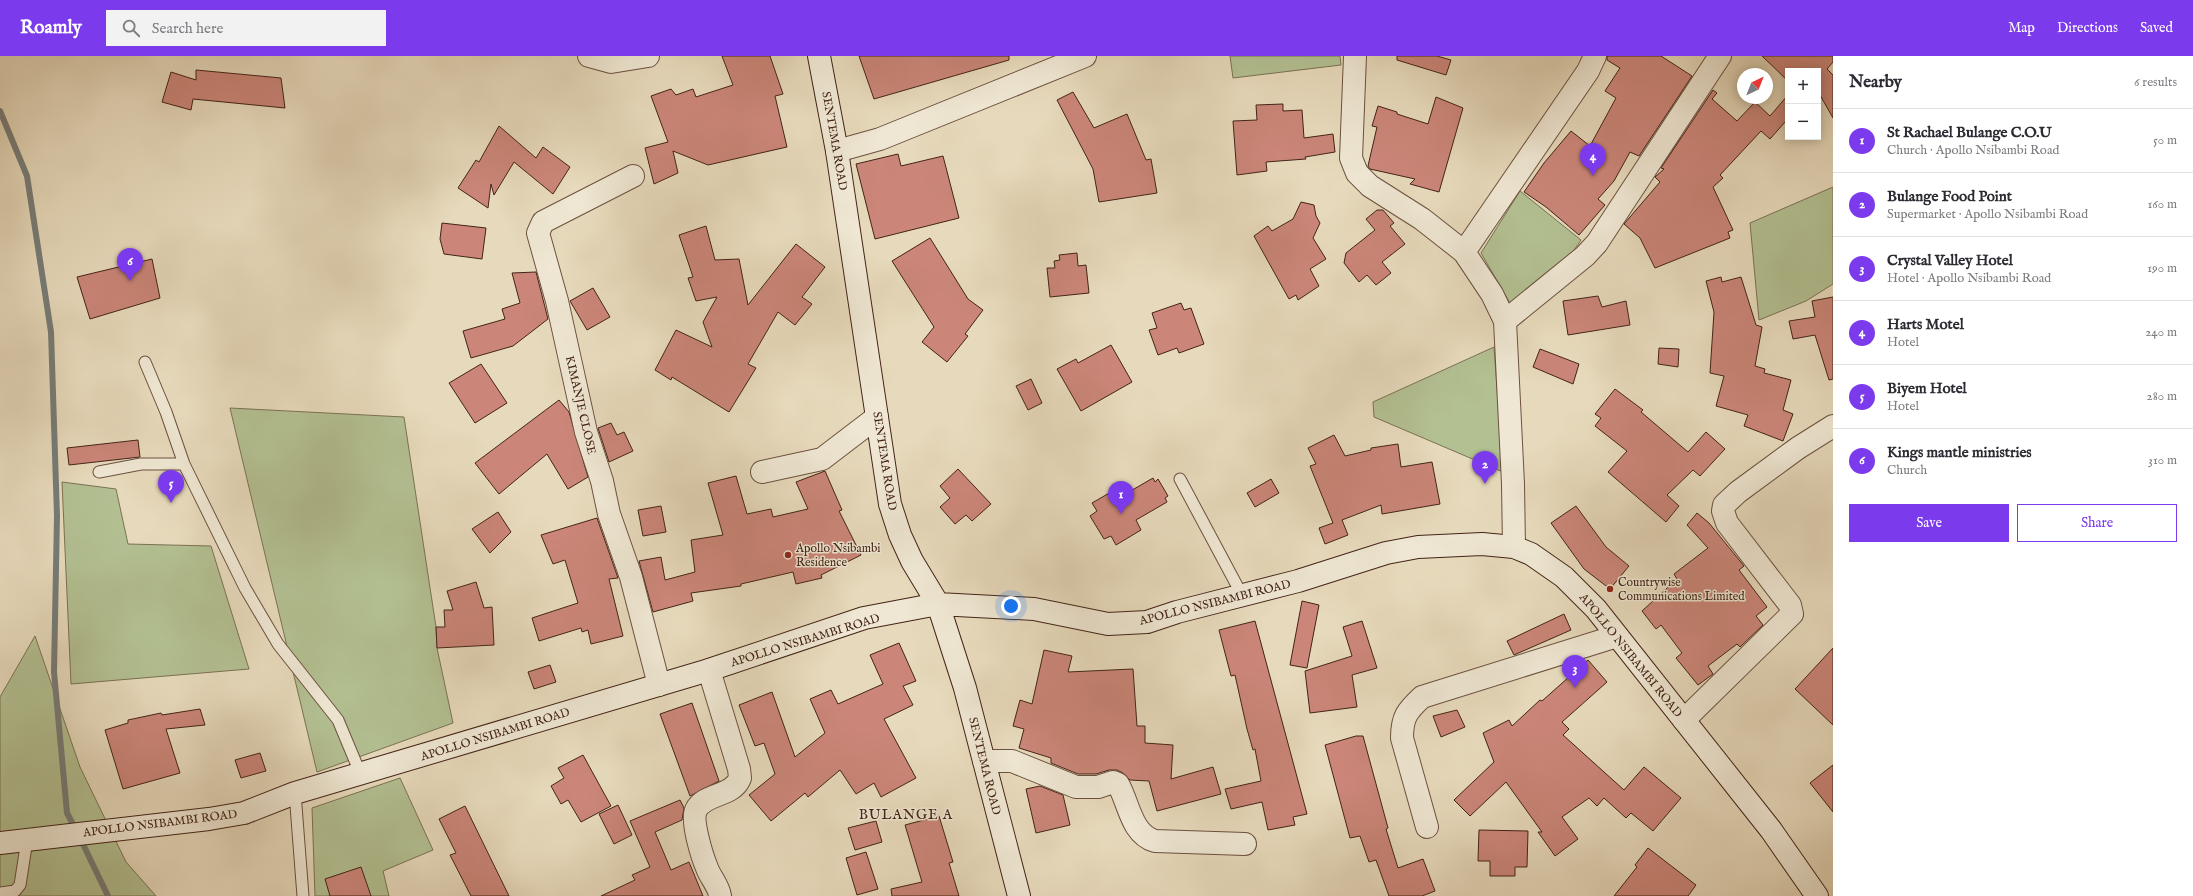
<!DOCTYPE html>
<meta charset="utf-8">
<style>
body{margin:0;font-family:"IM FELL English",serif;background:#f2f2f3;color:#2b2b33}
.controls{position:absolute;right:12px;top:12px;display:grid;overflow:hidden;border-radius:0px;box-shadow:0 2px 10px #0003}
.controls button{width:36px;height:36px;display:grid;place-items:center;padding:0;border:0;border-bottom:1px solid #e1e1e2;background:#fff;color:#2b2b33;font:20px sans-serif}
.compass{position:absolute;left:1737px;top:12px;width:36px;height:36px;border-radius:50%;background:#fff;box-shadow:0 2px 10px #0003;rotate:43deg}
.you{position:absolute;left:1011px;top:550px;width:14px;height:14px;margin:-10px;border:3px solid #fff;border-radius:50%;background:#1a73e8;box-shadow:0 0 0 6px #1a73e833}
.badge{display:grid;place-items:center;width:26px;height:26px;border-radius:50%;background:#7c3aed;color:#fff;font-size:13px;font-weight:700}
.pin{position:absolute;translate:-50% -33px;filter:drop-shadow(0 1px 2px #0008)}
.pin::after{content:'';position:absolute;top:21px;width:14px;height:12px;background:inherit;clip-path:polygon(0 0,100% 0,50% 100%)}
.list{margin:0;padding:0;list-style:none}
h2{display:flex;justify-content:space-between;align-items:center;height:52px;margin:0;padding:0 16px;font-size:17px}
h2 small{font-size:13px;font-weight:400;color:#7c7c81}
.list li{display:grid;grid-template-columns:26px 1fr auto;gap:12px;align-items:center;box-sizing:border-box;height:64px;padding:0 16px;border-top:1px solid #e1e1e2}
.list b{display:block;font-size:15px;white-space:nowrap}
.list p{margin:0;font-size:13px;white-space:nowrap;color:#7c7c81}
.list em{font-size:13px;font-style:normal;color:#7c7c81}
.actions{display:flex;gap:8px;padding:12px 16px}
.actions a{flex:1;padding:9px 0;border:1px solid #7c3aed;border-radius:0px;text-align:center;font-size:14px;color:#7c3aed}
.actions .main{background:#7c3aed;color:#fff}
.icon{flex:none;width:22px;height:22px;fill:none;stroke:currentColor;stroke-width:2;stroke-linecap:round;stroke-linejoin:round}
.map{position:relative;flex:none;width:1833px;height:840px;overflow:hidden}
header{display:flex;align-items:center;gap:24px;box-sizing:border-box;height:56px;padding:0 20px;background:#7c3aed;color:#fff}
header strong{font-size:19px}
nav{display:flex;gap:22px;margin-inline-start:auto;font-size:14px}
.search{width:280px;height:36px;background:#f2f2f3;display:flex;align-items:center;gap:10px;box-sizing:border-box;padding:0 14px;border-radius:0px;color:#7c7c81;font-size:15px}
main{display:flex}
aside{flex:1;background:#fff}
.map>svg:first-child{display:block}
.green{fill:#b3c092;stroke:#7b7254}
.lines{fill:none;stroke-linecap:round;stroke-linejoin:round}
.stream{stroke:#777d78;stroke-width:6}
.building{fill:#cb8679;stroke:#432317}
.lane-casing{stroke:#6c5140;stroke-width:13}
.street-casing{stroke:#6c5140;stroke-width:24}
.secondary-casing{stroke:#432317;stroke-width:24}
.lane{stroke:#efe7d3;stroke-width:11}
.street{stroke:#efe7d3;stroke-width:22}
.secondary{stroke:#efe7d3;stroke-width:22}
.poi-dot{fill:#8f2418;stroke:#efe7d3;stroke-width:1.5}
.labels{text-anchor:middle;stroke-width:3;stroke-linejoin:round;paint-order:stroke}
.street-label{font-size:12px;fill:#432317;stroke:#efe7d3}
.poi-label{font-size:12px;fill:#432317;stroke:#efe7d3;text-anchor:start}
.quarter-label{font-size:14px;letter-spacing:1px;fill:#432317;stroke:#efe7d3}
</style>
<header>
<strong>Roamly</strong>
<div class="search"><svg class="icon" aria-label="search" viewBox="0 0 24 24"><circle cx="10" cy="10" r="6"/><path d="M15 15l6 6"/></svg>Search here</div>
<nav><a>Map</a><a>Directions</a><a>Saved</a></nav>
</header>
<main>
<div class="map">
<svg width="1833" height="840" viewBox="0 0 1833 840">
<rect width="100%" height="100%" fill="#e7dabc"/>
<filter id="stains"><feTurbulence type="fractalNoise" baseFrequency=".005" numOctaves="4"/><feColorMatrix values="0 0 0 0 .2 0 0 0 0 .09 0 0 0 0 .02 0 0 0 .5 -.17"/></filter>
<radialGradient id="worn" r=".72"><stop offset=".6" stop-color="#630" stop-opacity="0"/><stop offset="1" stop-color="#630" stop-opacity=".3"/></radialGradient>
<path class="green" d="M 1230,0 L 1340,0 L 1341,9 L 1233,22 Z
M 1833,131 L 1833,228 L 1806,245 L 1759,264 L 1750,167 Z
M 1520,135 L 1581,184 L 1568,203 L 1514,254 L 1481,197 Z
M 1494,291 L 1503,416 L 1374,361 L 1373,346 Z
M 230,352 L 404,361 L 436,571 L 437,592 L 453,667 L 317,716 Z
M 62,426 L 116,433 L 128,488 L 211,490 L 249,613 L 71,628 Z
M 35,580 L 80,711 L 126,806 L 156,840 L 0,840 L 0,641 Z
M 400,722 L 433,794 L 383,815 L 389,840 L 315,840 L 312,752 Z"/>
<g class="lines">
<path class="stream" d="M 0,55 L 27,120 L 51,276 L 57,460 L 54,616 L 67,757 L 76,774
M 80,782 L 108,840"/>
</g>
<path class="building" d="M 722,0 L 770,0 L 783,38 L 775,40 L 787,91 L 708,109 L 673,95 L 678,117 L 654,128 L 645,92 L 668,86 L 651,40 L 671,33 L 676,39 L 693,33 L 696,41 L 733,29 Z
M 859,0 L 1009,0 L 1009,4 L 874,43 Z
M 1397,0 L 1437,0 L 1451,4 L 1446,19 L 1397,4 Z
M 1607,0 L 1661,0 L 1692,20 L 1639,100 L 1630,96 L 1614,125 L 1598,143 L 1605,149 L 1579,179 L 1546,151 L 1524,136 L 1544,107 L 1571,75 L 1590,90 L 1616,42 L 1605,35 L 1620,12 L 1607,4 Z
M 1762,0 L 1833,0 L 1833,6 L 1827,13 L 1833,19 L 1833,62 L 1820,39 L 1818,42 L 1818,15 L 1788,15 L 1788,25 Z
M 196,14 L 281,22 L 285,52 L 193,43 L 191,54 L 162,46 L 171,16 L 196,24 Z
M 1713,34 L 1717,37 L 1712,43 L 1737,65 L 1755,46 L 1770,60 L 1788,39 L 1788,66 L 1786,68 L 1785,66 L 1770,83 L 1761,75 L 1720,119 L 1723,122 L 1713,131 L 1733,174 L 1728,176 L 1730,182 L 1655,212 L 1640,182 L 1624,168 L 1660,126 L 1655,121 L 1664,113 L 1661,112 Z
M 1073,36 L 1094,72 L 1127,58 L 1146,104 L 1151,103 L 1157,137 L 1099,146 L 1093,113 L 1057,44 Z
M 1436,41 L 1463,52 L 1439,136 L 1410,128 L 1415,123 L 1370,113 L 1368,110 L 1377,71 L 1372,70 L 1378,50 L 1397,56 L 1397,58 L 1428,68 Z
M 1283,48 L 1283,55 L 1302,54 L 1304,82 L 1333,78 L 1335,96 L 1305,101 L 1306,103 L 1266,106 L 1267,115 L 1237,119 L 1233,65 L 1257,64 L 1256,49 Z
M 499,70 L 536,102 L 543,91 L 570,111 L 553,138 L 514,106 L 494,139 L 491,128 L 488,152 L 458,132 L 476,104 L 479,106 Z
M 898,98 L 901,110 L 943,100 L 959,162 L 875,183 L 856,108 Z
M 1301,146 L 1314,149 L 1316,160 L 1320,167 L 1313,182 L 1326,203 L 1310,213 L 1319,230 L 1298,244 L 1296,239 L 1289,243 L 1254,180 L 1268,170 L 1272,175 L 1293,163 Z
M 1377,154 L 1383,154 L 1394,167 L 1390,170 L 1405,188 L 1382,206 L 1391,217 L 1376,229 L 1367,219 L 1359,226 L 1344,207 L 1346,197 L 1375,174 L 1366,163 Z
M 442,167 L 486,172 L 482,203 L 444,198 L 440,183 Z
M 706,170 L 715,204 L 739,203 L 748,249 L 796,188 L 825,211 L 802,241 L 812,248 L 795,269 L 778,256 L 748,308 L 756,312 L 729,356 L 672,321 L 671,324 L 655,314 L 676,274 L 712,291 L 703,266 L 717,241 L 696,245 L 688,222 L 693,221 L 679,179 Z
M 930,182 L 968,243 L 983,254 L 965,278 L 968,280 L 947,306 L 922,286 L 934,271 L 892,205 Z
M 1077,197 L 1078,210 L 1086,209 L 1089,237 L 1050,241 L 1047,212 L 1055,212 L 1054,205 L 1060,204 L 1059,199 Z
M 152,203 L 160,242 L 90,263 L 77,221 Z
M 536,216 L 548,263 L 513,290 L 471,302 L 463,275 L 505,263 L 502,253 L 520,247 L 512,217 Z
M 1721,221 L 1722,226 L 1741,221 L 1756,269 L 1762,271 L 1755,310 L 1765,313 L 1764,317 L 1791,324 L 1783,354 L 1793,358 L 1783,385 L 1744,370 L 1748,359 L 1716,350 L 1724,320 L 1710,317 L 1714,256 L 1706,225 Z
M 593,232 L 610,261 L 587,274 L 570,245 Z
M 1598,240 L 1602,251 L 1626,245 L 1630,269 L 1568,279 L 1563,245 Z
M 1833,241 L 1833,323 L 1829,324 L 1815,279 L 1793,283 L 1789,265 L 1815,261 L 1812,245 Z
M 1181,247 L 1184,254 L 1191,252 L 1204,288 L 1179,297 L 1177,292 L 1158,299 L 1149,274 L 1157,272 L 1152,257 Z
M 1111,289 L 1132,326 L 1081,355 L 1057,313 L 1076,303 L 1078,307 Z
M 1659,292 L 1679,293 L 1678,311 L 1658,308 Z
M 1540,293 L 1579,308 L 1573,328 L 1533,311 Z
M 481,308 L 507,347 L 475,367 L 449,327 Z
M 1031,323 L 1042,347 L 1028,354 L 1016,330 Z
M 1615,333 L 1643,354 L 1641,356 L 1688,396 L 1706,376 L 1725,393 L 1700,420 L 1693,414 L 1667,439 L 1679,450 L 1666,466 L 1608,416 L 1627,395 L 1595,370 L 1601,362 L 1595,358 Z
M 559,344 L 569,356 L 588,421 L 568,433 L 547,398 L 499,438 L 475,407 Z
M 611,367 L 617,379 L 624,376 L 633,395 L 609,406 L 598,372 Z
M 1334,379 L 1345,400 L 1371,394 L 1371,392 L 1398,388 L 1401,411 L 1432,406 L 1440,448 L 1382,458 L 1381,449 L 1342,464 L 1348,479 L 1325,488 L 1319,472 L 1333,467 L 1310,410 L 1316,408 L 1308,392 Z
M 138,384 L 140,401 L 69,409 L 67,392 Z
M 958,413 L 991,448 L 972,465 L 966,459 L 955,468 L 940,451 L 950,442 L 940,430 Z
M 825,415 L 842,454 L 839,455 L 861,499 L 821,519 L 822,522 L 796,528 L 793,516 L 741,528 L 741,530 L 691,537 L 693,545 L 653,556 L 639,505 L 661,501 L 665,524 L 695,516 L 691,484 L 723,479 L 708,427 L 736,420 L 747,458 L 771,453 L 773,461 L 808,453 L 796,426 Z
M 1153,422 L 1155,426 L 1158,423 L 1168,440 L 1165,442 L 1167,446 L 1136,464 L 1141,474 L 1116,489 L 1111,480 L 1104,483 L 1090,460 L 1097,455 L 1092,447 L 1118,432 L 1122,440 Z
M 1271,423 L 1279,437 L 1255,451 L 1247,437 Z
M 661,450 L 666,476 L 643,480 L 638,454 Z
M 1576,450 L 1606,491 L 1629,510 L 1610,533 L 1584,513 L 1551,467 Z
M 498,456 L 511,476 L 490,497 L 472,473 Z
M 1697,457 L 1709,467 L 1744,510 L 1739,514 L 1767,551 L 1756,560 L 1763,569 L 1740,591 L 1737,588 L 1708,610 L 1713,618 L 1698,629 L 1676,602 L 1682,597 L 1661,569 L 1656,573 L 1642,555 L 1677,523 L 1674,518 L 1708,492 L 1687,469 Z
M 597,462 L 618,522 L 609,523 L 623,580 L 591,588 L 588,574 L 582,576 L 581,572 L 539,585 L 532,562 L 578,547 L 565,504 L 553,508 L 541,479 Z
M 476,526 L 484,552 L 492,551 L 494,589 L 437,592 L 436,571 L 445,571 L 444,554 L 453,554 L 447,535 Z
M 1302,545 L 1319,549 L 1307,612 L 1290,609 Z
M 1564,558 L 1571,574 L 1514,599 L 1507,585 Z
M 1255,565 L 1307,758 L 1293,761 L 1295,769 L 1268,774 L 1262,746 L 1231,753 L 1225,733 L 1261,725 L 1255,693 L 1253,694 L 1247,673 L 1235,619 L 1231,620 L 1219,574 Z
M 1362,565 L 1377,612 L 1352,619 L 1357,651 L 1310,657 L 1305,615 L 1352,600 L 1343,571 Z
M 899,587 L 916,625 L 903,630 L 913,649 L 884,663 L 916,722 L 881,741 L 874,727 L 856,738 L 840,714 L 808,741 L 805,737 L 771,765 L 749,739 L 775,718 L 764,687 L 755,690 L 739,649 L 772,636 L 795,701 L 825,677 L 810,643 L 831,634 L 838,648 L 883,628 L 870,599 Z
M 1833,592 L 1833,669 L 1795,633 Z
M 1044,594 L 1072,600 L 1068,616 L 1133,613 L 1137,670 L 1145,670 L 1145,687 L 1173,689 L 1171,723 L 1213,711 L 1221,738 L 1157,755 L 1149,725 L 1130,724 L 1123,717 L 1117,714 L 1109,714 L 1096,718 L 1078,718 L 1051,707 L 1051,702 L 1019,692 L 1024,673 L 1013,670 L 1020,644 L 1032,648 Z
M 1588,604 L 1607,626 L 1562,666 L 1569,673 L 1563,679 L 1624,734 L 1644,711 L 1681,742 L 1653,775 L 1631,757 L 1626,762 L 1604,742 L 1597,750 L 1589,742 L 1562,761 L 1578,783 L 1555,800 L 1538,776 L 1542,776 L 1506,726 L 1470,760 L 1454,744 L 1494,706 L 1483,677 L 1509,664 L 1512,670 L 1540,644 L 1542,645 Z
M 550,609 L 556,626 L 534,633 L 528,616 Z
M 692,647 L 719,725 L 690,740 L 660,658 Z
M 200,653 L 205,669 L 166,673 L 180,717 L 123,733 L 105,674 L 128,667 L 128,664 L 161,657 L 162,659 Z
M 1457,654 L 1465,671 L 1441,681 L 1433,660 Z
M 1356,680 L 1363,680 L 1388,772 L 1386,773 L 1398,812 L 1423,803 L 1435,835 L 1422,840 L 1389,840 L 1376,804 L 1369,806 L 1360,780 L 1350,782 L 1325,689 Z
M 260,697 L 266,715 L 241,722 L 235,704 Z
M 583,699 L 611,750 L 581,766 L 568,744 L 561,748 L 551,730 L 564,722 L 558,712 Z
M 1833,709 L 1833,756 L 1810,727 Z
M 1040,730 L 1063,739 L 1070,769 L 1036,777 L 1026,733 Z
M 680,744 L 684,752 L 682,764 L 655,776 L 671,814 L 689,806 L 703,840 L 601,840 L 635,824 L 632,819 L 650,811 L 630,765 Z
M 618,749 L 632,779 L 614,788 L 599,758 Z
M 465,750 L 509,840 L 471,840 L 450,799 L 456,797 L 439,763 Z
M 939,760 L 953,806 L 949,807 L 959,840 L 892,840 L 891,833 L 922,826 L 905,769 Z
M 876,765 L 882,786 L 855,794 L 848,772 Z
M 1479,774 L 1528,775 L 1527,811 L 1515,811 L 1515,820 L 1490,820 L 1490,805 L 1478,805 Z
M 1648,792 L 1696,829 L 1688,840 L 1614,840 L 1637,811 L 1635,809 Z
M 866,796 L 878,833 L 857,839 L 846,802 Z
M 361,811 L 371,840 L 330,840 L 325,823 Z"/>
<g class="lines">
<g class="lane-casing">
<path id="lane" d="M 145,306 L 166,356 L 184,408 L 245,532 L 278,588 L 338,664 L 361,719
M 99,416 L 141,408 L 184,408
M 1180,423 L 1242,539
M 295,737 L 303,840
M 0,837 L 15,835 L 20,829 L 27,784"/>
</g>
<g class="street-casing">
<path id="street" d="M 589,0 L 611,6 L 648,0
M 1355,0 L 1351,102 L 1357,117 L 1370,130 L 1422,163 L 1464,196 L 1492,238 L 1505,265 L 1513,428 L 1514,491
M 837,95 L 880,83 L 1085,0
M 633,120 L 543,166 L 538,177 L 557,245 L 586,376 L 602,425 L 609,458 L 631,521 L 659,629
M 1464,196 L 1588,15 L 1595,0
M 1505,265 L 1585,200 L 1597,187 L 1720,0
M 762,416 L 822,403 L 877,361
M 709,614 L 739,713 L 740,722 C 733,741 704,737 696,754 C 691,765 702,800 707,812 C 710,821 719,830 720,840
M 1684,664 L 1792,558 L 1790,549 L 1727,467 L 1723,455 L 1724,449 L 1738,436 L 1798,392 L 1833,370
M 984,705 L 1012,705 L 1076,731 L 1098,731 L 1113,726 L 1118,728 C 1129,747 1131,778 1155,785 L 1245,788
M 1427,771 L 1402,682 C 1402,661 1407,655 1422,641 L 1617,580"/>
</g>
<g class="secondary-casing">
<path id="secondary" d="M 819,0 L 837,95 L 890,448 L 900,479 L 912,505 L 938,548 L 965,632 L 1019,840
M 0,787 L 209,763 L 244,757 L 295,737 L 709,614 L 864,562 L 938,548 L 1034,553 L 1108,568 L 1147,566 L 1177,556 L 1298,525 L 1386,497 L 1418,491 L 1482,488 L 1514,491 L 1531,498 L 1564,521 L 1596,553 L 1771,774 L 1817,840"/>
</g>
<use href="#lane" class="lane"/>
<use href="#street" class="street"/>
<use href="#secondary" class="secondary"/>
</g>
<g class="poi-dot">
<circle cx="788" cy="499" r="4"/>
<circle cx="1610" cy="533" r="4"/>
</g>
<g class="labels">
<g class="street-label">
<text transform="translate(835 85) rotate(80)" y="4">SENTEMA ROAD</text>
<text transform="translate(581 349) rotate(77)" y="4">KIMANJE CLOSE</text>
<text transform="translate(885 405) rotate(81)" y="4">SENTEMA ROAD</text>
<text transform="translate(1215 546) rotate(-14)" y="4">APOLLO NSIBAMBI ROAD</text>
<text transform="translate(805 584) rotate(-17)" y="4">APOLLO NSIBAMBI ROAD</text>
<text transform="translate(1631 599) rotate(51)" y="4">APOLLO NSIBAMBI ROAD</text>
<text transform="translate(495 678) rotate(-17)" y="4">APOLLO NSIBAMBI ROAD</text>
<text transform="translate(985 710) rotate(76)" y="4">SENTEMA ROAD</text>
<text transform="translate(160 767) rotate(-7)" y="4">APOLLO NSIBAMBI ROAD</text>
</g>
<g class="poi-label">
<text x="796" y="496">Apollo Nsibambi<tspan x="796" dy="14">Residence</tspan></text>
<text x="1618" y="530">Countrywise<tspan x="1618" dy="14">Communications Limited</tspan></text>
</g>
<g class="quarter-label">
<text x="906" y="763">BULANGE A</text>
</g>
</g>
<rect width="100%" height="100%" filter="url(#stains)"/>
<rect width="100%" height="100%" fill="url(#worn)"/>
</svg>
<div class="controls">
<button>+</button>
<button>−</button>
</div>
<svg class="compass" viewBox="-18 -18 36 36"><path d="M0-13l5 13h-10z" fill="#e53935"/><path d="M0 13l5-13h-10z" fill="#7c7c81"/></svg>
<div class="you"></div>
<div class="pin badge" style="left:1121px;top:458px">1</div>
<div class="pin badge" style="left:1485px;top:428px">2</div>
<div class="pin badge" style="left:1575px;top:632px">3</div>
<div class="pin badge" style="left:1593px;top:120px">4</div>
<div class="pin badge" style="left:171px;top:447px">5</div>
<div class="pin badge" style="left:130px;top:225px">6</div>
</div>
<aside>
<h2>Nearby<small>6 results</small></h2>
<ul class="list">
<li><span class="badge">1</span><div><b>St Rachael Bulange C.O.U</b><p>Church · Apollo Nsibambi Road</p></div><em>50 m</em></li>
<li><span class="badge">2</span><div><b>Bulange Food Point</b><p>Supermarket · Apollo Nsibambi Road</p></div><em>160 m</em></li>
<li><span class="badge">3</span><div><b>Crystal Valley Hotel</b><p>Hotel · Apollo Nsibambi Road</p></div><em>190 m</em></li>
<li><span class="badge">4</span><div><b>Harts Motel</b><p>Hotel</p></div><em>240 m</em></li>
<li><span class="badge">5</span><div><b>Biyem Hotel</b><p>Hotel</p></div><em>280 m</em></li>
<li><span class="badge">6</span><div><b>Kings mantle ministries</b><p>Church</p></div><em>310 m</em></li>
</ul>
<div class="actions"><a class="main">Save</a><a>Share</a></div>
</aside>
</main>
